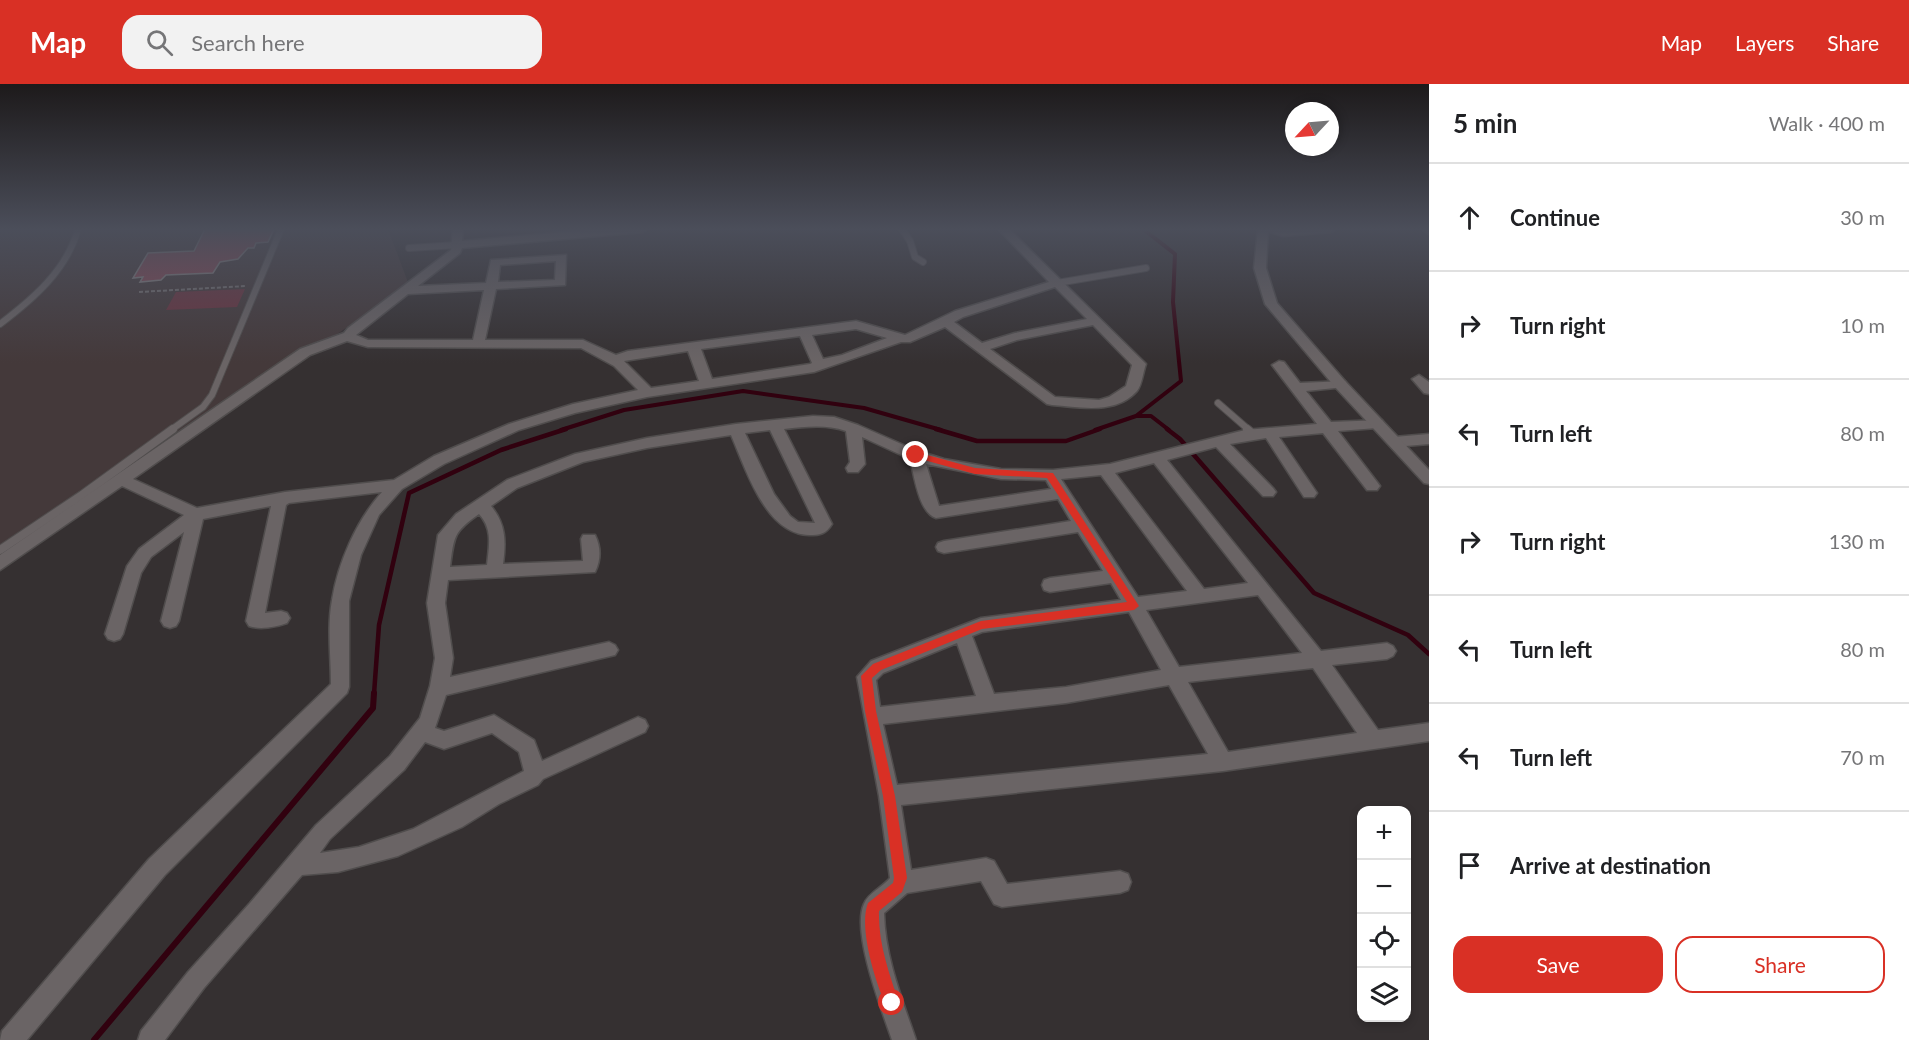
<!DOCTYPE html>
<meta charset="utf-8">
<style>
body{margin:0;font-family:Lato,sans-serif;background:#f2f2f2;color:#202124}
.controls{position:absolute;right:18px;bottom:18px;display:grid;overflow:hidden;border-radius:12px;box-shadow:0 3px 9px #0003}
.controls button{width:54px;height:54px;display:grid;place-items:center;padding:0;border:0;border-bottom:2px solid #e0e0e0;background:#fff;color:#202124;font:30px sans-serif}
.compass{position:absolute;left:1285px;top:18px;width:54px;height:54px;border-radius:50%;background:#fff;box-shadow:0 3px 9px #0003;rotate:244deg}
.stop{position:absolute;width:18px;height:18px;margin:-14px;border:4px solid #d93025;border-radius:50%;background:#fff}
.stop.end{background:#d93025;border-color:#fff;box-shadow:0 2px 6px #0008}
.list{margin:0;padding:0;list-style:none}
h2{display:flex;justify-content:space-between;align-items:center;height:78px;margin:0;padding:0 24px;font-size:26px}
h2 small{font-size:20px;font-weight:400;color:#757577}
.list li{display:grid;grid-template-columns:39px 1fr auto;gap:18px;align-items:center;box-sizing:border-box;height:108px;padding:0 24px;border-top:2px solid #e0e0e0}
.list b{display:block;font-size:22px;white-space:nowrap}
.list em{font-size:20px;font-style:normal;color:#757577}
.actions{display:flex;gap:12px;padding:18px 24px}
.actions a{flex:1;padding:14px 0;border:2px solid #d93025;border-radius:18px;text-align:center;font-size:21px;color:#d93025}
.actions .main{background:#d93025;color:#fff}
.icon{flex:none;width:33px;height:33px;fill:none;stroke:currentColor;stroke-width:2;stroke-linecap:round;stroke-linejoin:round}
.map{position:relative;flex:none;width:1429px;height:956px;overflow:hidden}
header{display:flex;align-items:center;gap:36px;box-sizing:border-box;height:84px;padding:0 30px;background:#d93025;color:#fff}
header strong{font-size:28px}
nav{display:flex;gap:33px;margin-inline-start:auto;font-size:21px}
.search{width:420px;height:54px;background:#f2f2f2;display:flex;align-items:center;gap:15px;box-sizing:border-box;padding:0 21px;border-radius:18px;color:#757577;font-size:22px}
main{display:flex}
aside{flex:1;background:#fff}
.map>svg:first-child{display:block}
.built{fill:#44393a}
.green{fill:#6b323e}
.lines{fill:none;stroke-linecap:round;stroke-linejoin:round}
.stream-far2{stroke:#31010f;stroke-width:4}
.stream-far1{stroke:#31010f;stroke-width:4.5}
.stream{stroke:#31010f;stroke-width:6}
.building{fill:#8e4655;stroke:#8c8788;stroke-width:1.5}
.service-far1-casing{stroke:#504d4d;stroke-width:8}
.service-casing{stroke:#504d4d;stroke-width:10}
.minor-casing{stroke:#504d4d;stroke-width:3}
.tertiary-casing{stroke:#504d4d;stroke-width:3}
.path{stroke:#787475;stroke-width:2;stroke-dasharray:4 2;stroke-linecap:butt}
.service-far1{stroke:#6a6465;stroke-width:6}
.service{stroke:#6a6465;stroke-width:8}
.minor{fill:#6a6465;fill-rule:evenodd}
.tertiary{fill:#6a6465;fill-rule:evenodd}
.route{fill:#d93025}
</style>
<header>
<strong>Map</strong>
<div class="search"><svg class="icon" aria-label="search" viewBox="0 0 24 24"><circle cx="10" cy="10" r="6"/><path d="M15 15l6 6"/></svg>Search here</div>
<nav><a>Map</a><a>Layers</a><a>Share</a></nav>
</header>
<main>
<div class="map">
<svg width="1429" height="956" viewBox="0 0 1429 956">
<rect width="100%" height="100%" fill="#353031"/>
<path class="built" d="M 0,145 L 388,145 L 409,201 L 0,480 Z"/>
<path class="green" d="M 245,205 L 237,223 L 166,226 L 176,208 Z"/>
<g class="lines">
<path class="stream-far2" d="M 1136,332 L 1151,332 L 1169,346
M 561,346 L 624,326 L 743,307 L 864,324 L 941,346
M 1095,346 L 1136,332 L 1181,297 L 1173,218 L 1175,170 L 1143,145"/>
<path class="stream-far1" d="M 936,345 L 977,357 L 1066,357 L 1100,345
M 1167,345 L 1180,355 L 1314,509 L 1408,551 L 1429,570
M 374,610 L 379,541 L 409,409 L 501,366 L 566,345"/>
<path class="stream" d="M 94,956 L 373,624 L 374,609"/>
</g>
<path class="building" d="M 205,145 L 274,145 L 268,158 L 256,159 L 254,164 L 248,164 L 238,175 L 220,178 L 213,189 L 166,191 L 161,196 L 140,198 L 143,193 L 133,194 L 148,169 L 194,167 Z"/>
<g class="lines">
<g class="service-far1-casing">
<path id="service-far1" d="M 902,145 L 910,157 L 915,173 L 923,178
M 409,164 L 457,161
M 1057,199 L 1146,184
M 0,240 C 33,215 67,186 78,145
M 1218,319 L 1249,346
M 171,346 L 203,323 L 212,311 L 281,145"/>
</g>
<g class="service-casing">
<path id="service" d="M 1247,345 L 1253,350
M 0,466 L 82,411 L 173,345"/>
</g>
<g class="minor-casing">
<path id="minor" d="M 453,145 L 463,145 L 462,157 L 601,145 L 648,145 L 643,148 L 462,164 L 460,169 L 418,202 L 486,199 L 491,176 L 566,171 L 565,201 L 496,205 L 485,256 L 583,256 L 616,271 L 628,267 L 856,237 L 905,251 L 955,227 L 1049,198 L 998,145 L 1009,145 L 1146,280 C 1143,288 1142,301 1137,307 C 1116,331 1080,323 1052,321 L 1047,320 L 945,243 L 910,258 L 901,258 L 814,288 L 647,313 L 575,329 L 519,346 L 444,380 L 402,405 L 379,431 L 361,471 L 349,517 L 349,603 L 347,609 L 165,791 L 27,956 L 0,956 L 2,947 L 149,775 L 331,600 C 331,573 327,543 332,516 C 338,479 356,437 382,408 L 289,419 L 286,421 L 265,529 L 281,527 L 287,529 L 290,534 L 287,539 C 276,543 260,546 249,542 L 246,537 L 271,422 L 203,435 L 179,537 L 176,542 L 170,544 L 164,542 L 161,537 L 184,448 L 151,473 L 141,489 L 123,550 L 120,555 L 114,557 L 108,555 L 105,550 L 127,482 L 139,465 L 184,431 L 122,402 L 0,486 L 0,471 L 300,265 L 344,249 L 348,244 L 451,166 ZM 556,177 L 555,196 L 498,198 L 500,181 ZM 1055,203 L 1087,235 L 1015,249 L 982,259 L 954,238 L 963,233 ZM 484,206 L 473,256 L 368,256 L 356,251 L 408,210 ZM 1093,241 L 1132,281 L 1126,302 L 1109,313 L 1099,316 L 1055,313 L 990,265 L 1017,256 ZM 856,245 L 887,254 L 842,271 L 823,275 L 812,251 ZM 800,252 L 812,279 L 810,280 L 712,295 L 701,265 ZM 347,257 L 368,263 L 581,264 L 614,282 L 638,306 L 573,320 L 509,340 L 434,372 L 394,396 L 285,408 L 197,424 L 133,395 L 310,271 ZM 688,267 L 699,297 L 651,304 L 624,277 Z
M 1260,145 L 1336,145 L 1331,148 L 1283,152 Z
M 1421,145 L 1429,145 L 1429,150 Z
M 1279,277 L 1284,278 L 1300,299 L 1345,297 L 1347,300 L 1345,303 L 1306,307 L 1331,338 L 1382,336 L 1384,339 L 1382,342 L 1377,344 L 1338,347 L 1377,398 L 1380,402 L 1377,406 L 1367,406 L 1323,349 L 1279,353 L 1317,409 L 1314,413 L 1304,413 L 1266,354 L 1230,360 L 1273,404 L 1276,408 L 1273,412 L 1263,412 L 1216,363 L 1167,376 L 1321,567 L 1387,559 L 1393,562 L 1396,567 L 1393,572 L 1387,575 L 1332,581 L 1378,646 L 1429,639 L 1429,657 L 1223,687 L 901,721 L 911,786 L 986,774 L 994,777 L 1007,800 L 1120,787 L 1128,790 L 1131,798 L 1128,806 L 1120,809 L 1002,823 L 994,820 L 981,797 L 907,809 L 884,829 C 885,873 902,915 916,956 L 892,956 C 882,927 851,847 864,820 C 868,809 883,803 890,794 L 879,712 L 857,593 L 871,577 L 981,534 L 1121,516 L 1111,499 L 1050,508 L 1044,506 L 1042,501 L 1044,496 L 1050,494 L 1103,487 L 1078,448 L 944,469 L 938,467 L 936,463 L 938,459 L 944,457 L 1071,437 L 1058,415 L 936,434 C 919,429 914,391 910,375 L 862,353 L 865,380 L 858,388 L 848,388 L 846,384 L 850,378 L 846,347 C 825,340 805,343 784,345 L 832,440 C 826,450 820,451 809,451 C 765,450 746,385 731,351 L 647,364 L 583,378 L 517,404 L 491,422 C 506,440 506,458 503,480 L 583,477 L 581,455 L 583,451 L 595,451 C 601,463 601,476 595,488 L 448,496 L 445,519 L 453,574 L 450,593 L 609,558 L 615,561 L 618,566 L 615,571 L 446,611 L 435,644 L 444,647 L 494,631 L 534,656 L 542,677 L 638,633 L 645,636 L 648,642 L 645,648 L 543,695 L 538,701 L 499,720 L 462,743 L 398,772 L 338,788 L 302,791 L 204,904 L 165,956 L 138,956 L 141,947 L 188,888 L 250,819 L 316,741 L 390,672 L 420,634 L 430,602 L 435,574 L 427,519 L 438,451 L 456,430 L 507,396 L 575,370 L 647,354 L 736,340 L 813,332 L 834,333 L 858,341 L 915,366 L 944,375 L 1001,385 L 1053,386 L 1110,380 L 1245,346 L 1317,340 L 1272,281 ZM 770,346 L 815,439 L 798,438 L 790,432 L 774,410 L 745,349 ZM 1154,379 L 1248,499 L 1204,505 L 1115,389 ZM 926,380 L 1001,395 L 1046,396 L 1051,405 L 939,422 ZM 1101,391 L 1187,507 L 1138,513 L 1061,395 ZM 479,430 C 493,445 489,462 487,481 L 450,483 C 454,453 453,448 479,430 ZM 1258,511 L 1302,569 L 1179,583 L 1146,526 ZM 1129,528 L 1161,586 L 1066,603 L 994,610 L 972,552 L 982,548 ZM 957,559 L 976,612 L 880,623 L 876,596 L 883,589 ZM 1313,584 L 1357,649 L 1228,668 L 1188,598 ZM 1169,601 L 1208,670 L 897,701 L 883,640 L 1066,619 ZM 492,649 L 519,668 L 524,687 L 413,745 L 359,763 L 320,769 L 330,755 L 404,686 L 425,658 L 444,665 Z
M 1419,291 L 1429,298 L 1429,310 L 1424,309 L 1412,295 Z
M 1429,350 L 1429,360 L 1394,363 L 1387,358 L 1394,353 Z"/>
</g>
<g class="tertiary-casing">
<path id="tertiary" d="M 1258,145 L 1268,145 L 1266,184 L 1277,219 L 1345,297 L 1429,386 L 1429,400 L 1424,399 L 1335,303 L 1265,220 L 1254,184 Z"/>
</g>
<path class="path" d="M 139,208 L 246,202"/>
<use href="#service-far1" class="service-far1"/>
<use href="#service" class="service"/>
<use href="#minor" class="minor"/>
<use href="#tertiary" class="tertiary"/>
</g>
<linearGradient id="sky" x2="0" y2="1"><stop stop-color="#1d1a1b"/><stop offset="0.52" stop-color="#4b4e5a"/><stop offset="1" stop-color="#4b4e5a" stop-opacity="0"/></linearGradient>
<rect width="1429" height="279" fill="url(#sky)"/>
<path class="route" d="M 916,368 L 975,384 L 1053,389 L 1139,522 L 1134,526 L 982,545 L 881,586 L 872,594 L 876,627 L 895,712 L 907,794 L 902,808 L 879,827 C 878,859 889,889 899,919 L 897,924 L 892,926 L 887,924 C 876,900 858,844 868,819 L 893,799 L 894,794 L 883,712 L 865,627 L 861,592 L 873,580 L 981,537 L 1127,518 L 1047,394 L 975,390 L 913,373 L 913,369 Z"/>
</svg>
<div class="controls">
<button>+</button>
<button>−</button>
<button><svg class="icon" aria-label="locate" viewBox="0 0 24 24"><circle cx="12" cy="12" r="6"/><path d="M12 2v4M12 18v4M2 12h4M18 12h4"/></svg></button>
<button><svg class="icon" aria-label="layers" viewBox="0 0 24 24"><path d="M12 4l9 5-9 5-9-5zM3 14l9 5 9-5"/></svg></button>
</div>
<svg class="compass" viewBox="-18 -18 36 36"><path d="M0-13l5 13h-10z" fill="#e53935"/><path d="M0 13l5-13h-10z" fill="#757577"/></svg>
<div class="stop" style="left:892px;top:919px"></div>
<div class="stop end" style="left:916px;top:371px"></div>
</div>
<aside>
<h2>5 min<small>Walk · 400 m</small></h2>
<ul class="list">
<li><svg class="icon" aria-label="ahead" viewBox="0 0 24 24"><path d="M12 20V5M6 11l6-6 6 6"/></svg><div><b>Continue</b></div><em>30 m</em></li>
<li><svg class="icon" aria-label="right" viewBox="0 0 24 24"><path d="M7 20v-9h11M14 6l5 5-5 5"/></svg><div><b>Turn right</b></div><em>10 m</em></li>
<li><svg class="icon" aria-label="left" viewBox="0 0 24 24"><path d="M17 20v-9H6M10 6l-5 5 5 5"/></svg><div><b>Turn left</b></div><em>80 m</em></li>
<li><svg class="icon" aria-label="right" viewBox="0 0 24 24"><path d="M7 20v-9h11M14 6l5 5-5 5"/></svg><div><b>Turn right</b></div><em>130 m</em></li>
<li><svg class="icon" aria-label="left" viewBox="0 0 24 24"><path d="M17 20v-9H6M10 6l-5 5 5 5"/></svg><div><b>Turn left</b></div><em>80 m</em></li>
<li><svg class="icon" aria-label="left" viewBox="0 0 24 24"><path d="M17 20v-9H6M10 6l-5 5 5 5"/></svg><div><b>Turn left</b></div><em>70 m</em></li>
<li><svg class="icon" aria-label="arrive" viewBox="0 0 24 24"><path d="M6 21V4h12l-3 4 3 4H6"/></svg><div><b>Arrive at destination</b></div></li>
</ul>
<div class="actions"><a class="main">Save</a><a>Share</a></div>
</aside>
</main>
